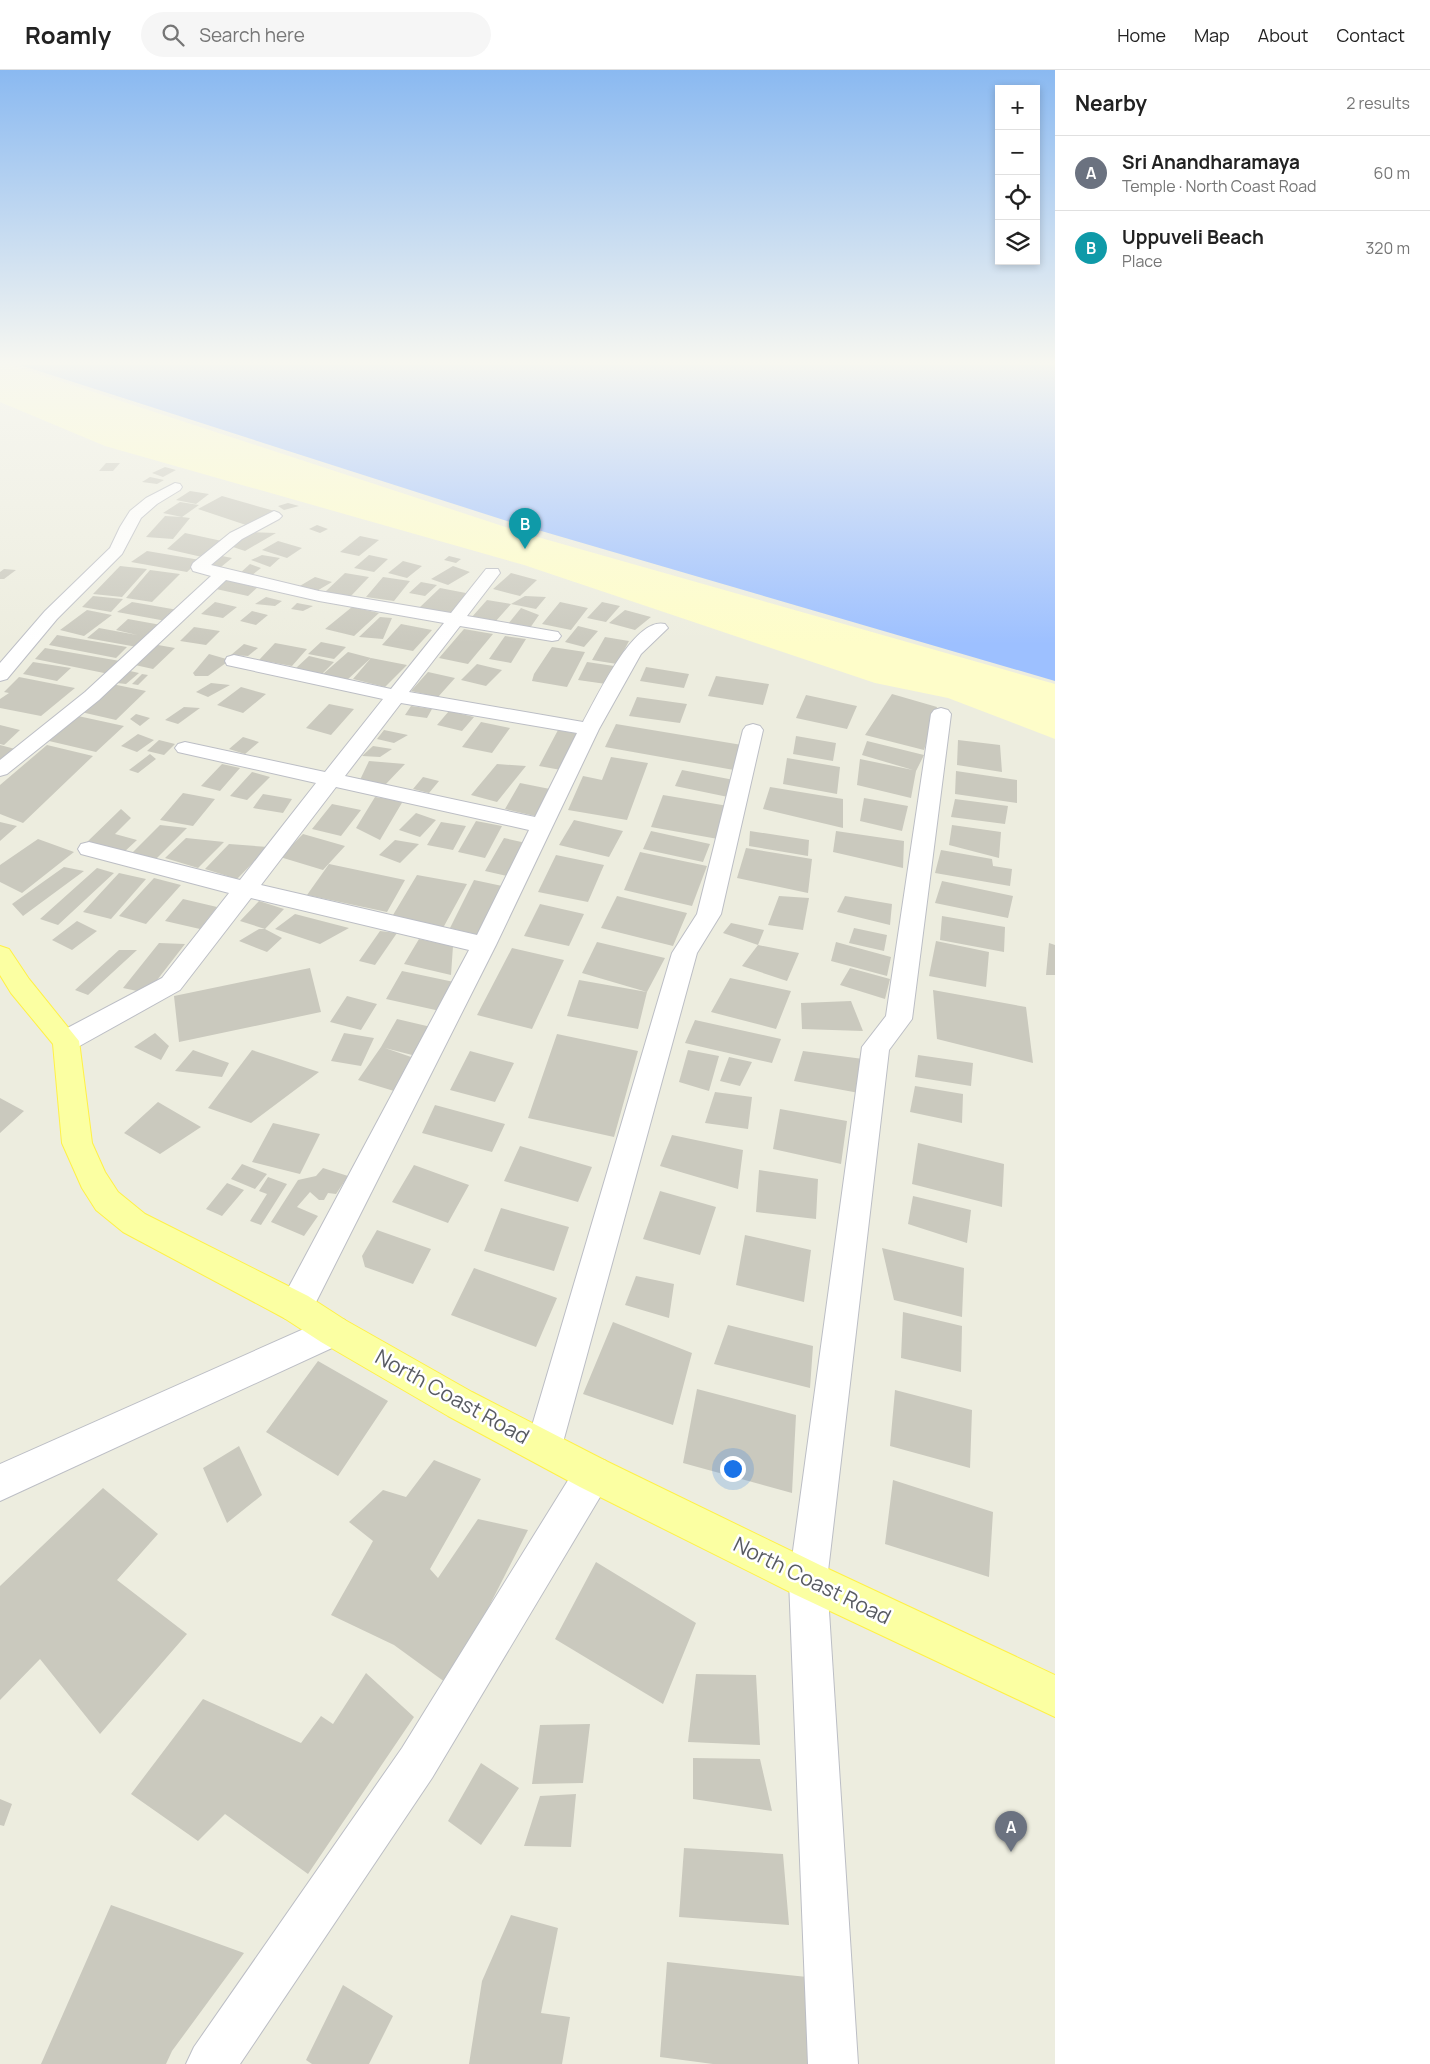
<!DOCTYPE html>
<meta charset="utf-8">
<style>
body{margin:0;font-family:Manrope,sans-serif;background:#f6f6f6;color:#222}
.controls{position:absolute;right:15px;top:15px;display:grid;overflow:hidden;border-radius:0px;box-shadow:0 2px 8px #0003}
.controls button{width:45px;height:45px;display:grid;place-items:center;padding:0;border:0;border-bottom:1px solid #e0e0e0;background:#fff;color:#222;font:25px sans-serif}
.you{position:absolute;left:732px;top:1398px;width:18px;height:18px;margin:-12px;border:4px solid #fff;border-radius:50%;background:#1a73e8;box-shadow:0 0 0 8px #1a73e833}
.badge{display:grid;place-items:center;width:32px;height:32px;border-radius:50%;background:#0b8043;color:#fff;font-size:16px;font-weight:700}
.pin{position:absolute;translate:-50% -41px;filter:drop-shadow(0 1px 2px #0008)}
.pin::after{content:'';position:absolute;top:26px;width:18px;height:15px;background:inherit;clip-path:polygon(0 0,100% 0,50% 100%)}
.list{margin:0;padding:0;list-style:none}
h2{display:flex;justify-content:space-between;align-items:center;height:65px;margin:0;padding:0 20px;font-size:21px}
h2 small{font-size:16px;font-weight:400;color:#767676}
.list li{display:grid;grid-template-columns:32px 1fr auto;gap:15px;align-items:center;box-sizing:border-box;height:75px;padding:0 20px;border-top:1px solid #e0e0e0}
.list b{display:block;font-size:19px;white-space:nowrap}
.list p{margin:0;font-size:16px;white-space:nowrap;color:#767676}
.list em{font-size:16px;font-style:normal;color:#767676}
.icon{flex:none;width:28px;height:28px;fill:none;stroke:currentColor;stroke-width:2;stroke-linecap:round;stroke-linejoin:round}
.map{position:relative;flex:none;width:1055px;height:1994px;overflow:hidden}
header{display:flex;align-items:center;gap:30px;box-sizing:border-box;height:70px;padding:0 25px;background:#fff;border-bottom:1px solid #e0e0e0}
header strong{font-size:24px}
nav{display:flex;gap:28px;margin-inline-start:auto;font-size:18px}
.search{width:350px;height:45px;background:#f6f6f6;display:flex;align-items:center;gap:12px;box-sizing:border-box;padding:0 18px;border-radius:28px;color:#767676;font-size:19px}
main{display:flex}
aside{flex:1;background:#fff}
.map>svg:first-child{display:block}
.sand{fill:#fefdc9}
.water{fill:#9dc0ff}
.building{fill:#cac9be}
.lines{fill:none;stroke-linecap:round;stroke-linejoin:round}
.minor-casing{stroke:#bcbec5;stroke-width:2}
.major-casing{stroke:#fff146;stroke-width:2}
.minor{fill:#fff;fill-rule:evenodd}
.major{fill:#fbffa2;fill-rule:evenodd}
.labels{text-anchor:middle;stroke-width:5;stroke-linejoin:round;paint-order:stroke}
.near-street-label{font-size:21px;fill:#585b62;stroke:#fff}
</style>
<header>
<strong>Roamly</strong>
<div class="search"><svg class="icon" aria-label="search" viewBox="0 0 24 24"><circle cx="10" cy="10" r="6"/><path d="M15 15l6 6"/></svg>Search here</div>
<nav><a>Home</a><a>Map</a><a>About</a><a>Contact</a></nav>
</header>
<main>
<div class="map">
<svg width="1055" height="1994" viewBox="0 0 1055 1994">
<rect width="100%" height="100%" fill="#ededdf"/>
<path class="sand" d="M 0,295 L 11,295 L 527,464 L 1055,614 L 1055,669 L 948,628 L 875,613 L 524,495 L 105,376 L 0,332 Z"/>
<path class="water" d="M 20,295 L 1055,295 L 1055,611 L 507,451 Z"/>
<path class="building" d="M 106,393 L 120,393 L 113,401 L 99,401 Z
M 165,397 L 176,400 L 163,407 L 152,403 Z
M 150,407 L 164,410 L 157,414 L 142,412 Z
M 190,421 L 209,424 L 196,434 L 176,430 Z
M 222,426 L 278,442 L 249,456 L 198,439 Z
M 180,432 L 199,435 L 182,447 L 190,448 L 173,469 L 146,467 L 165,446 L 182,447 L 163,443 Z
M 288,433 L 299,436 L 284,440 L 278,436 Z
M 317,455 L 328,459 L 320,463 L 309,459 Z
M 250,462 L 276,463 L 245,481 L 227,475 Z
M 185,463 L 222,471 L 202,487 L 167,479 Z
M 360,466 L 379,470 L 359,486 L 340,482 Z
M 278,471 L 302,478 L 287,488 L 262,480 Z
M 147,481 L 200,490 L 187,502 L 131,492 Z
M 217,485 L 232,488 L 221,497 L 205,493 Z
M 262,485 L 280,488 L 270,497 L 251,490 Z
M 369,485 L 388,489 L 374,502 L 354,498 Z
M 449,486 L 461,489 L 456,493 L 444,490 Z
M 403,491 L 422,496 L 407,508 L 388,503 Z
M 250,494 L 261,498 L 251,506 L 239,504 Z
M 120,496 L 147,499 L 122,527 L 93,524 Z
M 453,496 L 470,502 L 448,515 L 431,509 Z
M 4,499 L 16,500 L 4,509 L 0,509 L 0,502 Z
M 150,500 L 180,504 L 152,532 L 126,528 Z
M 345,503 L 369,507 L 350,527 L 325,522 Z
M 511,503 L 537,510 L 520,526 L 493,519 Z
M 315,507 L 332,512 L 315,522 L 298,517 Z
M 383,507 L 410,511 L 394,531 L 366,527 Z
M 227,509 L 259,516 L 248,526 L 216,519 Z
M 421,512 L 437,515 L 425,526 L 409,523 Z
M 440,518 L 471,524 L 451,544 L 419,538 Z
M 93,526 L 123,529 L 111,542 L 82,537 Z
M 525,526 L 546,527 L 536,539 L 511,534 Z
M 266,527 L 282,531 L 275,536 L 255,534 Z
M 487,530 L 511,534 L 495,552 L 471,548 Z
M 132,532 L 178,540 L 166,551 L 117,542 Z
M 215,532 L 237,537 L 223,548 L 201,544 Z
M 560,532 L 588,538 L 571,560 L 542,554 Z
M 602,532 L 620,536 L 606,552 L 587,548 Z
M 297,533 L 313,536 L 303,541 L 291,539 Z
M 352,537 L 379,543 L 354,566 L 325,559 Z
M 521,538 L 539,545 L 530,558 L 508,554 Z
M 87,540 L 112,545 L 84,566 L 60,560 Z
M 625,540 L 651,547 L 635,560 L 609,553 Z
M 252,541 L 268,545 L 256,555 L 240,551 Z
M 380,547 L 392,548 L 383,569 L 359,567 Z
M 128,549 L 161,555 L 137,577 L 87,568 L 99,558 L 137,565 L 116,560 Z
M 401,554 L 432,560 L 413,581 L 382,575 Z
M 578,556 L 598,561 L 584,577 L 565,572 Z
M 194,557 L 220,561 L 206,575 L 180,571 Z
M 464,559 L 493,564 L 468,594 L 439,588 Z
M 57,565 L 127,577 L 116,588 L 49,575 Z
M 505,566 L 526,569 L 511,593 L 489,589 Z
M 605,567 L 629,571 L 617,594 L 592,590 Z
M 321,572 L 346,577 L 334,589 L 308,584 Z
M 275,573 L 307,579 L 292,596 L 259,590 Z
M 244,574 L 258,578 L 248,586 L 231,585 Z
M 158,575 L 175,578 L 153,599 L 135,595 Z
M 552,577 L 585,582 L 567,617 L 532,611 L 534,604 Z
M 45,578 L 120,591 L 109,604 L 35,589 Z
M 348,582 L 371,588 L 347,610 L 323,604 Z
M 209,584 L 230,590 L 208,606 L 195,606 L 193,603 Z
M 309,586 L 334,592 L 322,604 L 296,598 Z
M 371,588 L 407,595 L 385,617 L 353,609 Z
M 33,592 L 71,598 L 57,611 L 23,604 Z
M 587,592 L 614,596 L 606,614 L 578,610 Z
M 477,594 L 502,600 L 486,616 L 461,610 Z
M 646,597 L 689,604 L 684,618 L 640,611 Z
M 130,601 L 139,603 L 126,614 L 117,613 Z
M 428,602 L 455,608 L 438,627 L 411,621 Z
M 142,604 L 148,605 L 138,615 L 132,614 Z
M 716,606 L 769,614 L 763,635 L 708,626 Z
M 19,607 L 75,618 L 41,646 L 0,638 L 0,629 L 9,623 L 4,622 Z
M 211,613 L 230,615 L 208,627 L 196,622 Z
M 112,614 L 146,621 L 116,650 L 81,642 Z
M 241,617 L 266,624 L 243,643 L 217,635 Z
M 892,624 L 937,637 L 924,680 L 865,665 Z
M 806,625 L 857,636 L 847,659 L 796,648 Z
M 637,627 L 687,634 L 680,653 L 629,646 Z
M 329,634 L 354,639 L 331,665 L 306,658 Z
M 411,636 L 432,639 L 427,648 L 405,645 Z
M 184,637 L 200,638 L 178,654 L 165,650 Z
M 449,641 L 474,647 L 462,661 L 437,655 Z
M 136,644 L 150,648 L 140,656 L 130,649 Z
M 78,646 L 124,656 L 96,682 L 49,671 Z
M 481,652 L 510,658 L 492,683 L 462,677 Z
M 616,654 L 742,675 L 734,700 L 605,677 Z
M 0,655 L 20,660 L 4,675 L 0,674 Z
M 384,660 L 408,665 L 394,673 L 377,669 Z
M 558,660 L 579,664 L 561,700 L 539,696 Z
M 138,664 L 154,670 L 137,682 L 121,676 Z
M 796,666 L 836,673 L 833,691 L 793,684 Z
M 243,667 L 259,672 L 245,684 L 229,679 Z
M 159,670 L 175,674 L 164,685 L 147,681 Z
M 958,670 L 1000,675 L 1002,702 L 957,695 Z
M 867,671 L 924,685 L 916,701 L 911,728 L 857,715 L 860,689 L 913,700 L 862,685 Z
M 0,675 L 15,679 L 0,691 Z
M 47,675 L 93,686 L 23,753 L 0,744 L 0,715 Z
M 373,676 L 392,679 L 380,687 L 362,686 Z
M 150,684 L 156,689 L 138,703 L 129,700 Z
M 611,687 L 648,693 L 627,750 L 568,740 L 583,706 L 602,710 Z
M 787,688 L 840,697 L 837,724 L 783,714 Z
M 369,691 L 405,694 L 385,715 L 359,712 Z
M 222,694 L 240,698 L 220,721 L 201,716 Z
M 497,694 L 526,696 L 497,732 L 471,725 Z
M 682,700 L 734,710 L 728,727 L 675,716 Z
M 956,701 L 1017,710 L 1017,733 L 955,724 Z
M 252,702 L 270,707 L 247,730 L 230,726 Z
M 423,707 L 439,711 L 429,723 L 413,719 Z
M 520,713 L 550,719 L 535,746 L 505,739 Z
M 770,717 L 843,729 L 843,758 L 763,739 Z
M 183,723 L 215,729 L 193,756 L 160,750 Z
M 263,724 L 292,729 L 283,743 L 253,738 Z
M 663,725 L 728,736 L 718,769 L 651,757 Z
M 375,727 L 403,731 L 380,770 L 356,758 Z
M 864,728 L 908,736 L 902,761 L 860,751 Z
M 955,729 L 1008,736 L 1005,754 L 951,747 Z
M 332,734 L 361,740 L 341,766 L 312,759 Z
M 121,739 L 131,748 L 115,764 L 137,770 L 123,783 L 86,773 Z
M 416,743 L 436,750 L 420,767 L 399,760 Z
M 574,750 L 623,761 L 609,787 L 559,775 Z
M 476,751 L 502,756 L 485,788 L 458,782 Z
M 0,752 L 17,756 L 0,771 Z
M 441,752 L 466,756 L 453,780 L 427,775 Z
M 160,755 L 187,758 L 156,789 L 132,783 Z
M 952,755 L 1001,762 L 999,788 L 949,775 Z
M 651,761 L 710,774 L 703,792 L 643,779 Z
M 750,761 L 809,770 L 808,786 L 749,776 Z
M 836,761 L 904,771 L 903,798 L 833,782 Z
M 303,764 L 345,776 L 323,800 L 280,787 Z
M 186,768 L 224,772 L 198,798 L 165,788 Z
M 504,768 L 526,773 L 507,806 L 485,801 Z
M 38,769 L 74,782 L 22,823 L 0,812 L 0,795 Z
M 395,770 L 419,774 L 400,793 L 379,785 Z
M 229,774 L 268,777 L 237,809 L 205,799 Z
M 746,778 L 812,789 L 808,823 L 737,808 Z
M 941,780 L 992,789 L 993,796 L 1012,799 L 1010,816 L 935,803 Z
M 640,782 L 707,796 L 692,836 L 624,820 Z
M 556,785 L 604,795 L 588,832 L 538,822 Z
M 329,794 L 405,810 L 387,842 L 307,825 Z
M 64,797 L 84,801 L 23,846 L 12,834 Z
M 97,798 L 114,803 L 58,855 L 40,849 Z
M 119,803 L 146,809 L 111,849 L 83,842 Z
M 417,805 L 467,814 L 443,858 L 393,845 Z
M 154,808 L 181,815 L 146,854 L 119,846 Z
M 474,810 L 507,817 L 482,866 L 450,858 Z
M 942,811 L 1013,826 L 1008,848 L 935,833 Z
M 617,826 L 687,843 L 673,876 L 601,858 Z
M 779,826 L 809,828 L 803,860 L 768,855 Z
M 845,826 L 892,834 L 890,855 L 837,842 Z
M 183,829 L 217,837 L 200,859 L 165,851 Z
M 259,831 L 284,839 L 265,859 L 240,851 Z
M 540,834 L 584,844 L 569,876 L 524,866 Z
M 295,844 L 349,858 L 320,874 L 275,859 Z
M 942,846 L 1005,857 L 1004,882 L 940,870 Z
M 77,851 L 97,861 L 72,880 L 52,870 Z
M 731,853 L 764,860 L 758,875 L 799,883 L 787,911 L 742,896 L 758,875 L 723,863 Z
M 854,858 L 887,865 L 884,881 L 849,873 Z
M 259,859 L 265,859 L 282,868 L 267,882 L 239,871 Z
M 380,861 L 397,863 L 375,895 L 359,891 Z
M 419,869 L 453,876 L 451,905 L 404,894 Z
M 936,871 L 989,882 L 986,917 L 929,906 Z
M 597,872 L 665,888 L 647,922 L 638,959 L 567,946 L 579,910 L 647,922 L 582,903 Z
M 836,872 L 891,887 L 887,906 L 831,891 Z
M 159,873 L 185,874 L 147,923 L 123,918 Z
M 1049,873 L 1055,875 L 1055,905 L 1046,905 Z
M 512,878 L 564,890 L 532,959 L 477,945 Z
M 119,880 L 137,880 L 88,925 L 75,920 Z
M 310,898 L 321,942 L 179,972 L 174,926 Z
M 850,898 L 890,909 L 885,929 L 840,915 Z
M 402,901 L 454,912 L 440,941 L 386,929 Z
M 730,908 L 791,921 L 776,959 L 711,942 Z
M 933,920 L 1026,937 L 1033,993 L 937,969 Z
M 347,926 L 377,934 L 361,960 L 330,952 Z
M 851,931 L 863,961 L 802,959 L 801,933 Z
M 397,949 L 431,957 L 416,986 L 385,978 L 414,988 L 394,1021 L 358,1010 L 381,977 Z
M 695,950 L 781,969 L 772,993 L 685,973 Z
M 155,963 L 169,976 L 161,990 L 134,977 Z
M 344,963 L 374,968 L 361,996 L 331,991 Z
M 557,964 L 638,981 L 614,1067 L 528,1048 Z
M 193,980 L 229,993 L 222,1007 L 175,1001 Z
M 252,980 L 319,1002 L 251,1053 L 208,1038 Z
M 688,980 L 719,986 L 709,1021 L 679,1012 Z
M 470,981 L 514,993 L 495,1032 L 450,1020 Z
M 803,981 L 863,989 L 859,1023 L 794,1011 Z
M 918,985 L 973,993 L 971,1016 L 915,1007 Z
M 729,987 L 752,992 L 740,1016 L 720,1011 Z
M 915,1016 L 963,1024 L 962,1053 L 910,1042 Z
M 715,1022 L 752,1027 L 748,1059 L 705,1053 Z
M 0,1028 L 24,1041 L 0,1063 Z
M 158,1032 L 201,1057 L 160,1084 L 124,1063 Z
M 435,1035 L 505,1054 L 492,1082 L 422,1063 Z
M 780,1039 L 847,1051 L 841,1094 L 773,1079 Z
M 273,1053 L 320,1064 L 300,1104 L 252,1092 Z
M 672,1065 L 743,1080 L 738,1119 L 660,1096 Z
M 918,1073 L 1004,1094 L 1002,1137 L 912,1114 Z
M 520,1076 L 592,1097 L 578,1132 L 504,1111 Z
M 242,1094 L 267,1104 L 255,1119 L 231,1109 Z
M 414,1095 L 469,1115 L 448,1153 L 392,1132 Z
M 323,1098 L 348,1106 L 336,1124 L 328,1123 L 324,1130 L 319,1130 L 310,1122 L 297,1137 L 318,1146 L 304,1166 L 271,1152 L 298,1110 L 316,1106 Z
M 759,1100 L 818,1109 L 816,1149 L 756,1142 Z
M 268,1107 L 287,1114 L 261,1155 L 250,1151 L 267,1124 L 259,1121 Z
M 227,1113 L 244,1120 L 222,1146 L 206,1139 Z
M 660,1121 L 716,1137 L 700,1185 L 643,1169 Z
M 913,1126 L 971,1140 L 967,1173 L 908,1154 Z
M 501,1138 L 569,1157 L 554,1201 L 484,1181 Z
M 377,1160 L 431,1179 L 413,1214 L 365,1197 L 362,1186 Z
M 745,1165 L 811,1180 L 804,1232 L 736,1215 Z
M 882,1178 L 964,1198 L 962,1247 L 894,1230 Z
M 474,1198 L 557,1228 L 536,1277 L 451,1245 Z
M 636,1206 L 674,1214 L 669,1248 L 625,1235 Z
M 903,1242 L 962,1256 L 961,1302 L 901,1288 Z
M 613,1252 L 692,1283 L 673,1355 L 583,1324 Z
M 728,1255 L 813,1276 L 810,1318 L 714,1294 Z
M 318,1291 L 388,1331 L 338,1406 L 266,1362 Z
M 697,1319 L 796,1345 L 792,1423 L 683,1393 Z
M 895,1320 L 972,1340 L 970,1398 L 890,1376 Z
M 239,1376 L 262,1425 L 227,1453 L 203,1398 Z
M 434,1390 L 481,1409 L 430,1499 L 438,1508 L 478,1449 L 528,1460 L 449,1615 L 394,1575 L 331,1545 L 373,1471 L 349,1452 L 383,1420 L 406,1427 Z
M 893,1410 L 993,1442 L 989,1507 L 885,1474 Z
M 103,1418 L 158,1464 L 117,1510 L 187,1564 L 100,1664 L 40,1589 L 0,1630 L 0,1516 Z
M 596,1492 L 696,1553 L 663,1634 L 555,1569 Z
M 366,1603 L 414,1647 L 308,1804 L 225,1744 L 198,1771 L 131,1724 L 203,1629 L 301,1673 L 321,1646 L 333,1654 Z
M 696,1604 L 756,1605 L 760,1675 L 688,1672 Z
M 590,1654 L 583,1713 L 532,1714 L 540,1655 Z
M 693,1688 L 760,1689 L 772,1741 L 693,1729 Z
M 481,1693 L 519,1718 L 481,1775 L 448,1751 Z
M 576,1724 L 571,1777 L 524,1776 L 540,1726 Z
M 0,1729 L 12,1734 L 4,1756 L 0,1755 Z
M 684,1778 L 783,1784 L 789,1855 L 679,1847 Z
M 111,1835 L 244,1883 L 172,1981 L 166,1994 L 41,1994 Z
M 511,1845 L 558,1858 L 541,1943 L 570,1947 L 562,1994 L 469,1994 L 482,1911 Z
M 667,1892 L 807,1907 L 809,1994 L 713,1994 L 660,1987 Z
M 343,1915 L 393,1946 L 369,1994 L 312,1994 L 306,1990 Z"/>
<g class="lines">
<g class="minor-casing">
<path id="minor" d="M 175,413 L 180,414 L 182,417 L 180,420 L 157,434 L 141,448 L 122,484 L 57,549 L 7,609 L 0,611 L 0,593 L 45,541 L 110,478 L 120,457 L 130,441 L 146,428 Z
M 274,441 L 279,443 L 282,446 L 279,449 L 242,469 L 211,495 L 319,521 L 451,543 L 486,499 L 498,499 L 500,503 L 467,546 L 552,561 L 558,562 L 561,566 L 558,570 L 552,571 L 460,556 L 409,622 L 583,652 C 596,629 634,546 665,554 L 668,558 L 641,584 L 599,659 L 496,875 L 308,1248 L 296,1252 L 284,1248 L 280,1237 L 284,1226 L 469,880 L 251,828 L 180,920 L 76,978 L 66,981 L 56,978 L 53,971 L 56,964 L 162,908 L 229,823 L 81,784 L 78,779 L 81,774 L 89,772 L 240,810 L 316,713 L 178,682 L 175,678 L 178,674 L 185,672 L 325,702 L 383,629 L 227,595 L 225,591 L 227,587 L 234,585 L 391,619 L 444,553 L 319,531 L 226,510 L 99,630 L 7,704 L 0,706 L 0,690 L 85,622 L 211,506 L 193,501 L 191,497 L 193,493 L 230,463 ZM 401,633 L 577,663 L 535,747 L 345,706 ZM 336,717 L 529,760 L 477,865 L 261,815 Z
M 941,638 L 948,640 L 951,644 L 912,949 L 889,980 L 827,1510 L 858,1994 L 808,1994 L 789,1510 L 862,977 L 886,946 L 931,644 L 934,640 Z
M 753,654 L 760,656 L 763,660 L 721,844 L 697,883 L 562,1376 L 557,1389 L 544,1394 L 531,1389 L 526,1376 L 672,883 L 697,844 L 743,660 L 746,656 Z
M 333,1246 L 345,1250 L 350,1261 L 345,1272 L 0,1431 L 0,1394 Z
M 593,1386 L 606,1391 L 611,1404 L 606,1417 L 432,1708 L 240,1994 L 186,1994 L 194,1977 L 402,1678 L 580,1391 Z"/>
</g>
<g class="major-casing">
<path id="major" d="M 0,876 L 9,879 L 29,909 L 79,971 L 92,1073 L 105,1102 L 118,1122 L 145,1144 L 308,1226 L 345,1250 L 472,1322 L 606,1391 L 822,1496 L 1055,1605 L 1055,1647 L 794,1524 L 580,1417 L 448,1346 L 321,1272 L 284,1248 L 123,1162 L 96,1140 L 82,1118 L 62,1073 L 53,974 L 11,923 L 0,905 Z"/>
</g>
<use href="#minor" class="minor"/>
<use href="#major" class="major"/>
</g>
<linearGradient id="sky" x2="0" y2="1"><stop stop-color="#8ab9f1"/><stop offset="0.51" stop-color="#f7f7f1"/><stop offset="1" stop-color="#f7f7f1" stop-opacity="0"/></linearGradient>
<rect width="1055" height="574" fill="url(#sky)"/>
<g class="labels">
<g class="near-street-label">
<text transform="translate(452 1327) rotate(29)" y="7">North Coast Road</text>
<text transform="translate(812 1511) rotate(26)" y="7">North Coast Road</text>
</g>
</g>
</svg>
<div class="controls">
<button>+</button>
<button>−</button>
<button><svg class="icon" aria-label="locate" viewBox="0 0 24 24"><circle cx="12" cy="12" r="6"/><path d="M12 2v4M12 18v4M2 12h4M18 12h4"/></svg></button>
<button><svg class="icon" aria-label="layers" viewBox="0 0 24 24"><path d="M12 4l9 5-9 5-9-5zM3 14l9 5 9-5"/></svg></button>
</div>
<div class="you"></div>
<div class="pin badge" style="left:1011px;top:1782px;background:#6b7280">A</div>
<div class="pin badge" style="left:525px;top:479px;background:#0f9aa8">B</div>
</div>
<aside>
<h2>Nearby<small>2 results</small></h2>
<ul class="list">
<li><span class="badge" style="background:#6b7280">A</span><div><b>Sri Anandharamaya</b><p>Temple · North Coast Road</p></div><em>60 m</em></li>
<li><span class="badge" style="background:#0f9aa8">B</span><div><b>Uppuveli Beach</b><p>Place</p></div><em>320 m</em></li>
</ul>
</aside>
</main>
